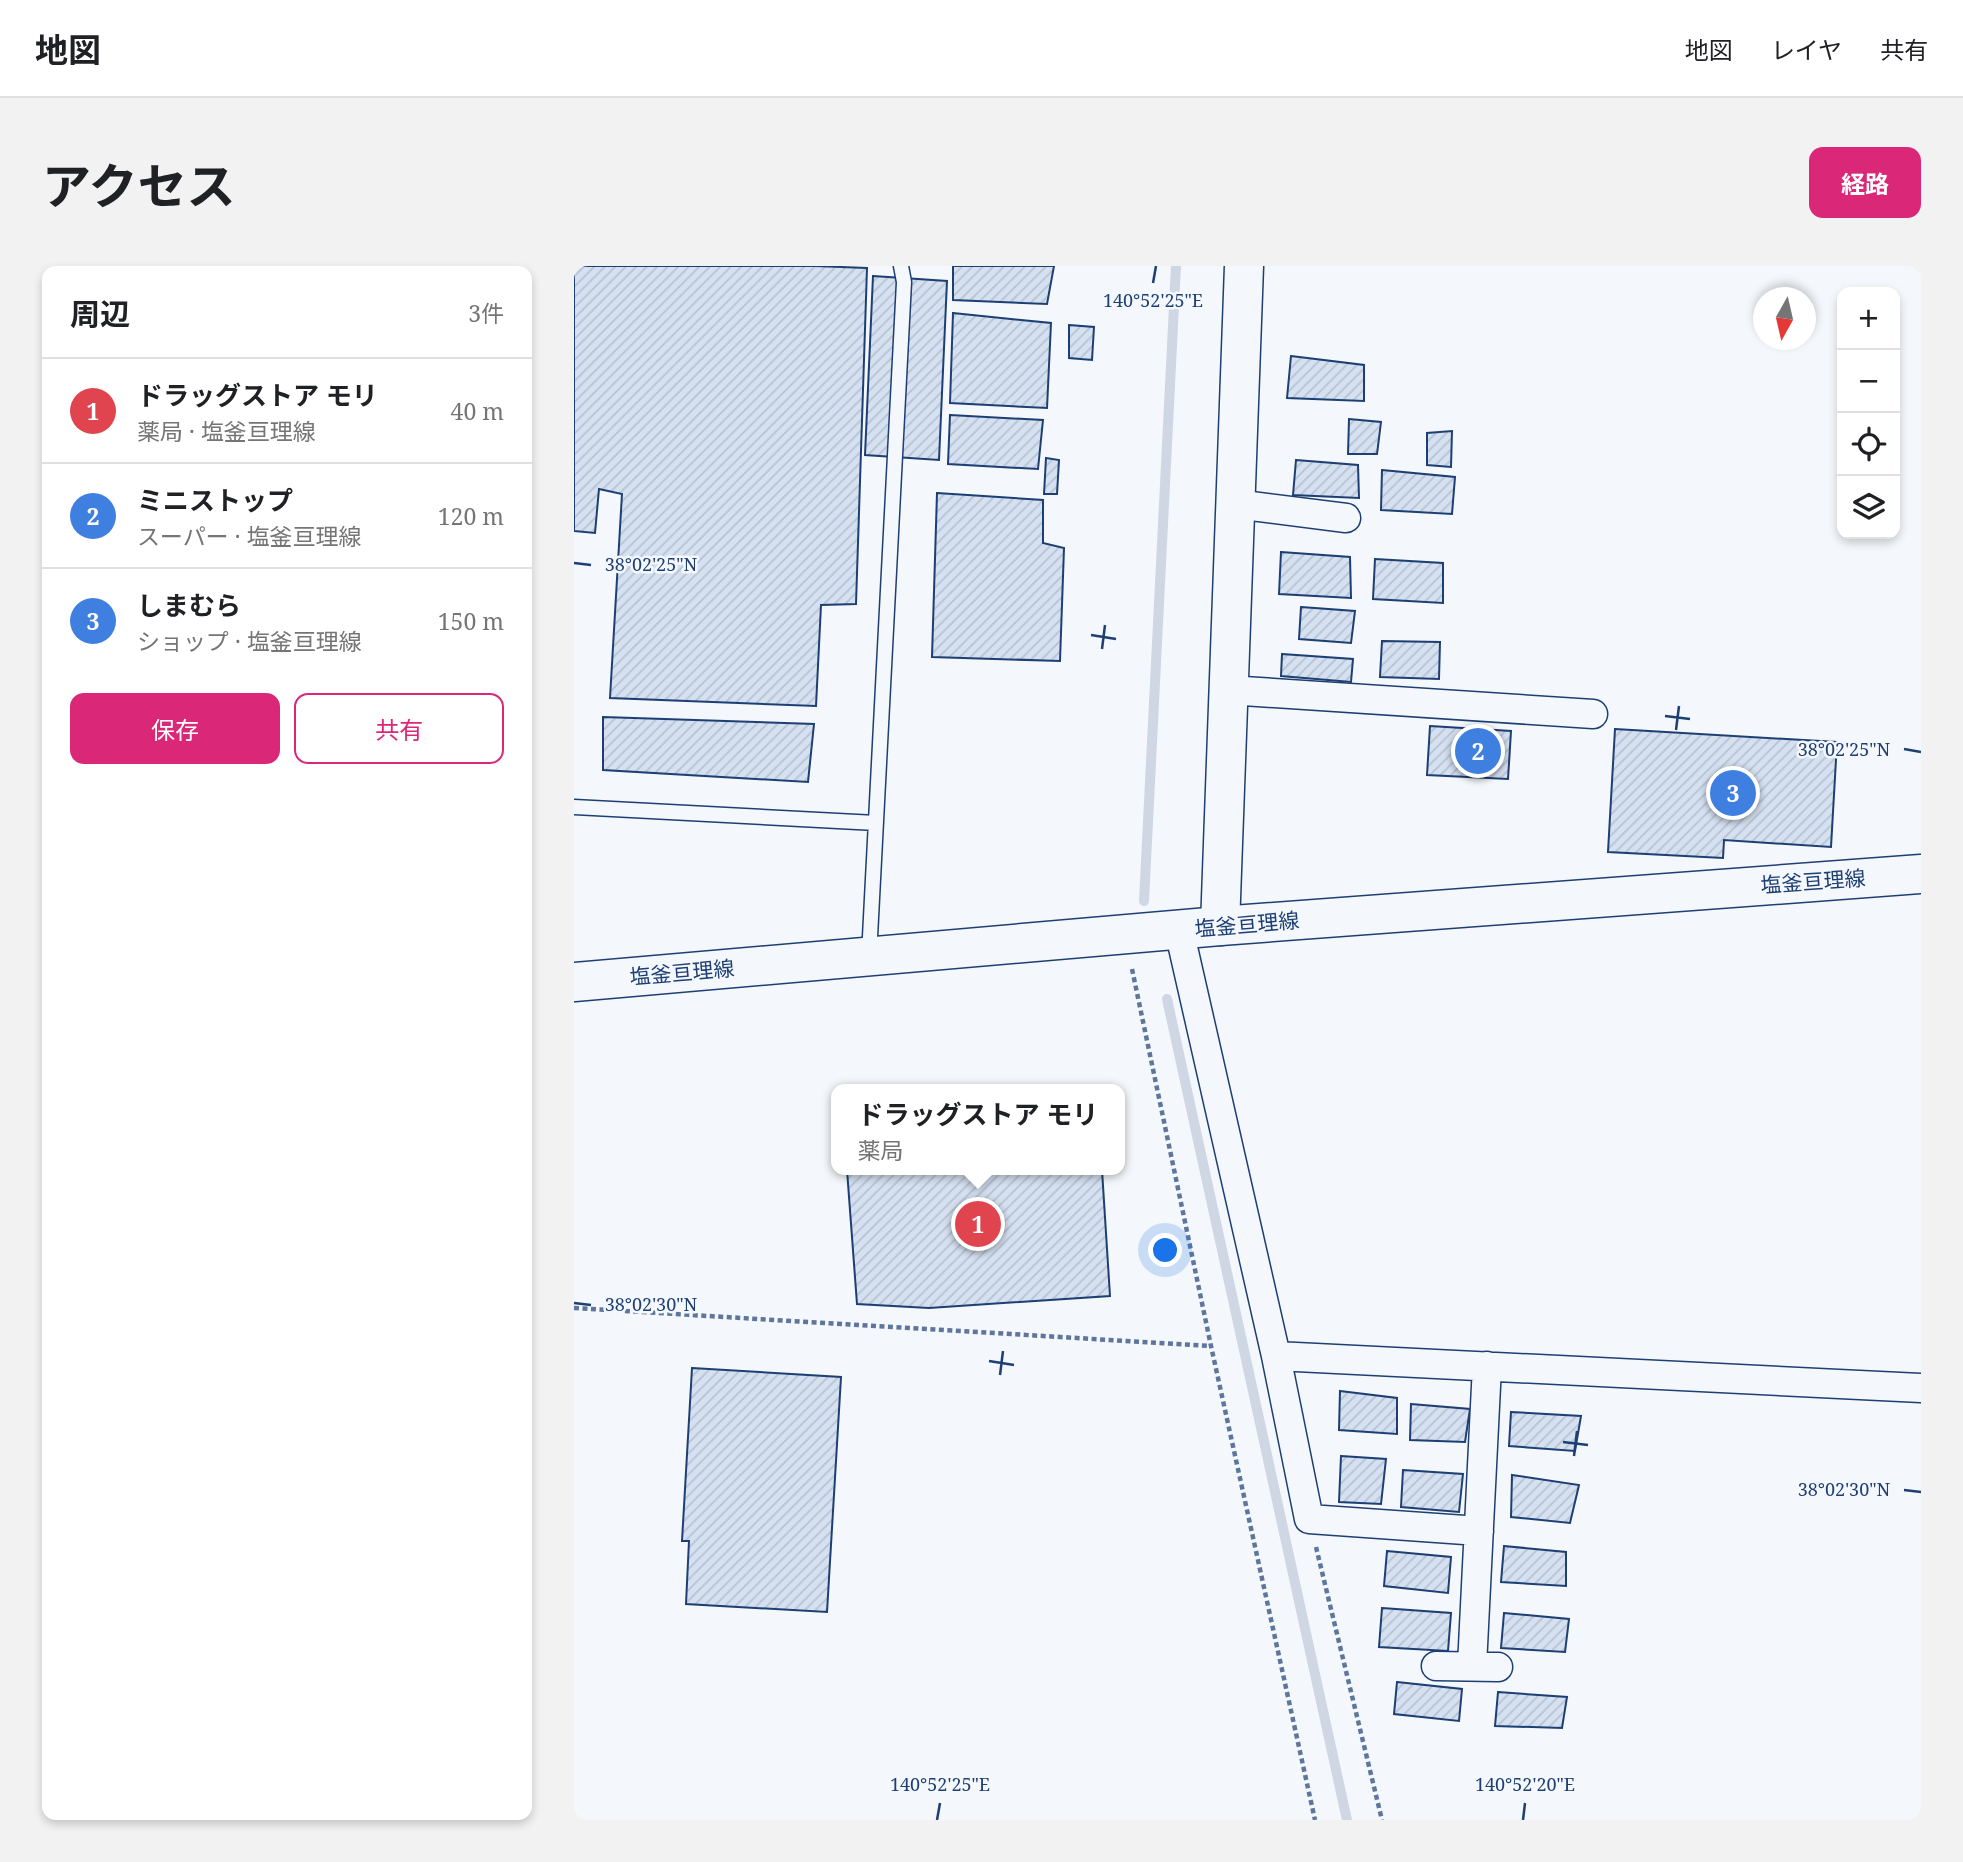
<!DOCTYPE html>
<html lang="ja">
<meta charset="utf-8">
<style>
body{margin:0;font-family:"Noto Serif","Noto Sans JP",serif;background:#f2f2f2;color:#202124}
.controls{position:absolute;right:21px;top:21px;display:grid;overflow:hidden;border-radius:14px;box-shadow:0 4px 10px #0003}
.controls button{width:63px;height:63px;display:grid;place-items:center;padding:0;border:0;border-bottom:2px solid #e0e0e0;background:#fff;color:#202124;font:35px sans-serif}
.compass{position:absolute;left:1179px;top:21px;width:63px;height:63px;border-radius:50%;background:#fff;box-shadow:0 4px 10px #0003;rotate:188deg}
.you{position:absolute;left:592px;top:985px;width:24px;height:24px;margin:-18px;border:5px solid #fff;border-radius:50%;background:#1a73e8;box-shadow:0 0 0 10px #1a73e833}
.badge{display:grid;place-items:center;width:46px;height:46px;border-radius:50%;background:#db2777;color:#fff;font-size:23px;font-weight:700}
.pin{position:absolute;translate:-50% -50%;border:4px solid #fff;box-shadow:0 2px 7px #0006}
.popup{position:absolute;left:257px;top:818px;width:294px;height:91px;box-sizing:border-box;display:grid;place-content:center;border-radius:14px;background:#fff;filter:drop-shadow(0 2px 5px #0005);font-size:23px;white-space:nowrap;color:#757577}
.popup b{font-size:26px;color:#202124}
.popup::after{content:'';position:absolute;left:50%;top:100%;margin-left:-14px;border:14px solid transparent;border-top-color:#fff}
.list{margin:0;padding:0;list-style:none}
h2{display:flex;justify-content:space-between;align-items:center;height:91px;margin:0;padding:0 28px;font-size:30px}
h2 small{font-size:23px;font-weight:400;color:#757577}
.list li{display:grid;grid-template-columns:46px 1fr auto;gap:21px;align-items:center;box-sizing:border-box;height:105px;padding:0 28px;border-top:2px solid #e0e0e0}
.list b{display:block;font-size:26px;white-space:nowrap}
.list p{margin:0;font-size:23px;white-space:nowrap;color:#757577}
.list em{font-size:23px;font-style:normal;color:#757577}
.actions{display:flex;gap:14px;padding:21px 28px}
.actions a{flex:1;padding:16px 0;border:2px solid #db2777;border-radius:14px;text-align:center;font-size:24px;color:#db2777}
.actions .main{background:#db2777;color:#fff}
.icon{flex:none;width:38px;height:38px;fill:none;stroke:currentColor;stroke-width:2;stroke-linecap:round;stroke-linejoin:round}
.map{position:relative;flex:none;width:1347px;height:1554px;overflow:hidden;border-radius:14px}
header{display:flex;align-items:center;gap:42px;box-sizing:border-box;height:98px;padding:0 35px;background:#fff;border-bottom:2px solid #e0e0e0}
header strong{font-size:33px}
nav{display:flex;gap:38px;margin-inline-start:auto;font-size:24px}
.intro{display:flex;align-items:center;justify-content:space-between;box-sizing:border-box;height:168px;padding:0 42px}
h1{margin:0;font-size:49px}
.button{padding:18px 32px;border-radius:14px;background:#db2777;color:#fff;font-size:24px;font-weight:700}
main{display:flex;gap:42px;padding:0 42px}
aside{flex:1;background:#fff;border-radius:14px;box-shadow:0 4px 10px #0003}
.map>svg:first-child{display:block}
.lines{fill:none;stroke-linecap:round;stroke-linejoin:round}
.stream{stroke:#cfd7e4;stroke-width:10}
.building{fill:url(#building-hatch);stroke:#1d3f73;stroke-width:2}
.lane-casing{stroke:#1d3f73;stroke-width:17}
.street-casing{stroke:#1d3f73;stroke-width:31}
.secondary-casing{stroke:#1d3f73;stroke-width:41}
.primary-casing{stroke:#1d3f73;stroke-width:41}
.path{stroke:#5e769c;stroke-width:4.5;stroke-dasharray:5 3.5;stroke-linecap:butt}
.lane{stroke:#f4f7fb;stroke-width:14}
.street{stroke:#f4f7fb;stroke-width:28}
.secondary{stroke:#f4f7fb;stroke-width:38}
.primary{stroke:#f4f7fb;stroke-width:38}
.ticks{fill:none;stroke:#1d3f73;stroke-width:2.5}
.labels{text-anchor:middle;stroke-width:5;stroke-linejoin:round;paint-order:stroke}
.street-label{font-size:21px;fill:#1d3f73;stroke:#f4f7fb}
.ticks-label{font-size:18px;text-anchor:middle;fill:#1d3f73;stroke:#f4f7fb;stroke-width:5;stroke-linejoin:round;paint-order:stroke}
</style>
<header>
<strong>地図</strong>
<nav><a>地図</a><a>レイヤ</a><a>共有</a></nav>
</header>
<div class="intro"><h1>アクセス</h1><a class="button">経路</a></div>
<main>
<aside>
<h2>周辺<small>3件</small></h2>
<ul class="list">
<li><span class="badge" style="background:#e0444e">1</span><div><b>ドラッグストア モリ</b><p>薬局 · 塩釜亘理線</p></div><em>40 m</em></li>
<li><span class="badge" style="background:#3f7fe0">2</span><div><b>ミニストップ</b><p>スーパー · 塩釜亘理線</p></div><em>120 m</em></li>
<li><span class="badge" style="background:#3f7fe0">3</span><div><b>しまむら</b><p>ショップ · 塩釜亘理線</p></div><em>150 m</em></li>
</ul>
<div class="actions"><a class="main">保存</a><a>共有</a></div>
</aside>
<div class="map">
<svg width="1347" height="1554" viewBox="0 0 1347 1554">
<defs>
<pattern id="building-hatch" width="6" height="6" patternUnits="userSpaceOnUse" patternTransform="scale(1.75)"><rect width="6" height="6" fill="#d5e0f0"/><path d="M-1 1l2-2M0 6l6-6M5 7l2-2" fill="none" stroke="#b6c1d1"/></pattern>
</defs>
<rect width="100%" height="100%" fill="#f4f7fb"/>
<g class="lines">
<path class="stream" d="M 570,635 L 602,0
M 593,733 L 773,1554"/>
</g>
<path class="building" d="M 0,0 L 241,0 L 293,2 L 282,338 L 247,339 L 242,440 L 36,432 L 48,228 L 25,223 L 21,267 L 0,265 Z
M 379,0 L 480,0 L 473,38 L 379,34 Z
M 299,10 L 373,15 L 365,194 L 291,189 Z
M 379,47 L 477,57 L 473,142 L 376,137 Z
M 495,59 L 520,61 L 518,94 L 495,92 Z
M 717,90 L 790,99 L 790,135 L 713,132 Z
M 376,149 L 469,154 L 464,203 L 374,198 Z
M 775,153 L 807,156 L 803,188 L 774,188 Z
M 878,165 L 877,201 L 853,199 L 853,167 Z
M 472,192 L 485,194 L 483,228 L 470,228 Z
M 722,194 L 784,199 L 785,232 L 719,229 Z
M 808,204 L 881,211 L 878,248 L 807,244 Z
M 363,227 L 469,234 L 469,277 L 490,282 L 486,395 L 358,391 Z
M 707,286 L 776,291 L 777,332 L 705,328 Z
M 801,293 L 869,297 L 869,337 L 799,333 Z
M 727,341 L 781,345 L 777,377 L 725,373 Z
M 808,375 L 866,376 L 865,413 L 806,411 Z
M 708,388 L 779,393 L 777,416 L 707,410 Z
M 29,451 L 240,458 L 234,516 L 29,504 Z
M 856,460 L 937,465 L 934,513 L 853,509 Z
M 1041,463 L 1263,476 L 1257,581 L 1150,574 L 1149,592 L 1034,586 Z
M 273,904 L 528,904 L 536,1030 L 355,1042 L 283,1038 Z
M 118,1102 L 267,1111 L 253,1346 L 112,1338 L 115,1275 L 108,1275 Z
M 766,1125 L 823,1132 L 823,1168 L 765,1164 Z
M 837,1138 L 896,1143 L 891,1176 L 836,1174 Z
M 937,1146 L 1007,1150 L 1001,1185 L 935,1180 Z
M 767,1190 L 812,1193 L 807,1238 L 765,1236 Z
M 829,1204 L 889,1208 L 885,1246 L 827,1241 Z
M 938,1209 L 1005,1219 L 996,1257 L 937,1251 Z
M 930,1280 L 992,1286 L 992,1320 L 927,1316 Z
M 813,1285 L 877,1291 L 874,1327 L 810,1320 Z
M 808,1342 L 877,1347 L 874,1385 L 805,1381 Z
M 930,1347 L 995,1353 L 991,1386 L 927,1382 Z
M 823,1416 L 888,1423 L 885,1455 L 820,1448 Z
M 924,1426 L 993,1431 L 988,1462 L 921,1460 Z"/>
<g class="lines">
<g class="lane-casing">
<path id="lane" d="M 0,541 L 302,557
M 295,690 L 330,16 L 327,0"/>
</g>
<g class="street-casing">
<path id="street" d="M 661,238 L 772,252
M 654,424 L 1019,448
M 605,664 L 702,1090 L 735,1253 L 905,1265
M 702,1090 L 1347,1122
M 862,1400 L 924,1401
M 898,1400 L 913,1100"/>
</g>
<g class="secondary-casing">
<path id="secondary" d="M 646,660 L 670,0"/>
</g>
<g class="primary-casing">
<path id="primary" d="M 0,716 L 646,660 L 1347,608"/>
</g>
<path class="path" d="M 558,703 L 637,1080 L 741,1554
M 0,1042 L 637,1080
M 742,1281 L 808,1554"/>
<use href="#lane" class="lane"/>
<use href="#street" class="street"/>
<use href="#secondary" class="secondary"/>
<use href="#primary" class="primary"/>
</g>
<path class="ticks" d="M 579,17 L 582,0M 0,297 L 17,299M 517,369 L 542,373M 528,383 L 531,359M 1091,450 L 1116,453M 1102,464 L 1105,440M 1330,483 L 1347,486M 0,1037 L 17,1039M 415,1095 L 440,1099M 426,1109 L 429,1085M 989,1176 L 1014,1179M 1000,1190 L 1003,1165M 1330,1224 L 1347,1226M 363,1554 L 366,1537M 949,1554 L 951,1537"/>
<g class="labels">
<g class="street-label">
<text transform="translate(1239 616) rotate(-4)" y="7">塩釜亘理線</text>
<text transform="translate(673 659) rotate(-5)" y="7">塩釜亘理線</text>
<text transform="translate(108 707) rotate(-5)" y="7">塩釜亘理線</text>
</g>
</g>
<g class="ticks-label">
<text x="579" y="41">140°52'25"E</text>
<text x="77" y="305">38°02'25"N</text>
<text x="1270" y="490">38°02'25"N</text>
<text x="77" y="1045">38°02'30"N</text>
<text x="1270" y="1230">38°02'30"N</text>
<text x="366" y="1525">140°52'25"E</text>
<text x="951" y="1525">140°52'20"E</text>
</g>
</svg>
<div class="controls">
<button>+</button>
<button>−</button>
<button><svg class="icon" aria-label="locate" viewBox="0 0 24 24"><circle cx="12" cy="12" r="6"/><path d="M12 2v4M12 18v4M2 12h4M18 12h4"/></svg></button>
<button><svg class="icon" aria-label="layers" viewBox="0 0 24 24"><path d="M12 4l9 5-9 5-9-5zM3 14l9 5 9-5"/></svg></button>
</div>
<svg class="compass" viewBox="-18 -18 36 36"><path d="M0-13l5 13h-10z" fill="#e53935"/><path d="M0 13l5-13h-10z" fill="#757577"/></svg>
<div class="you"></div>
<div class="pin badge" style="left:404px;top:958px;background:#e0444e">1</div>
<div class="popup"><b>ドラッグストア モリ</b>薬局</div>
<div class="pin badge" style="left:904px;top:485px;background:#3f7fe0">2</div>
<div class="pin badge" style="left:1159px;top:527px;background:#3f7fe0">3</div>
</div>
</main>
